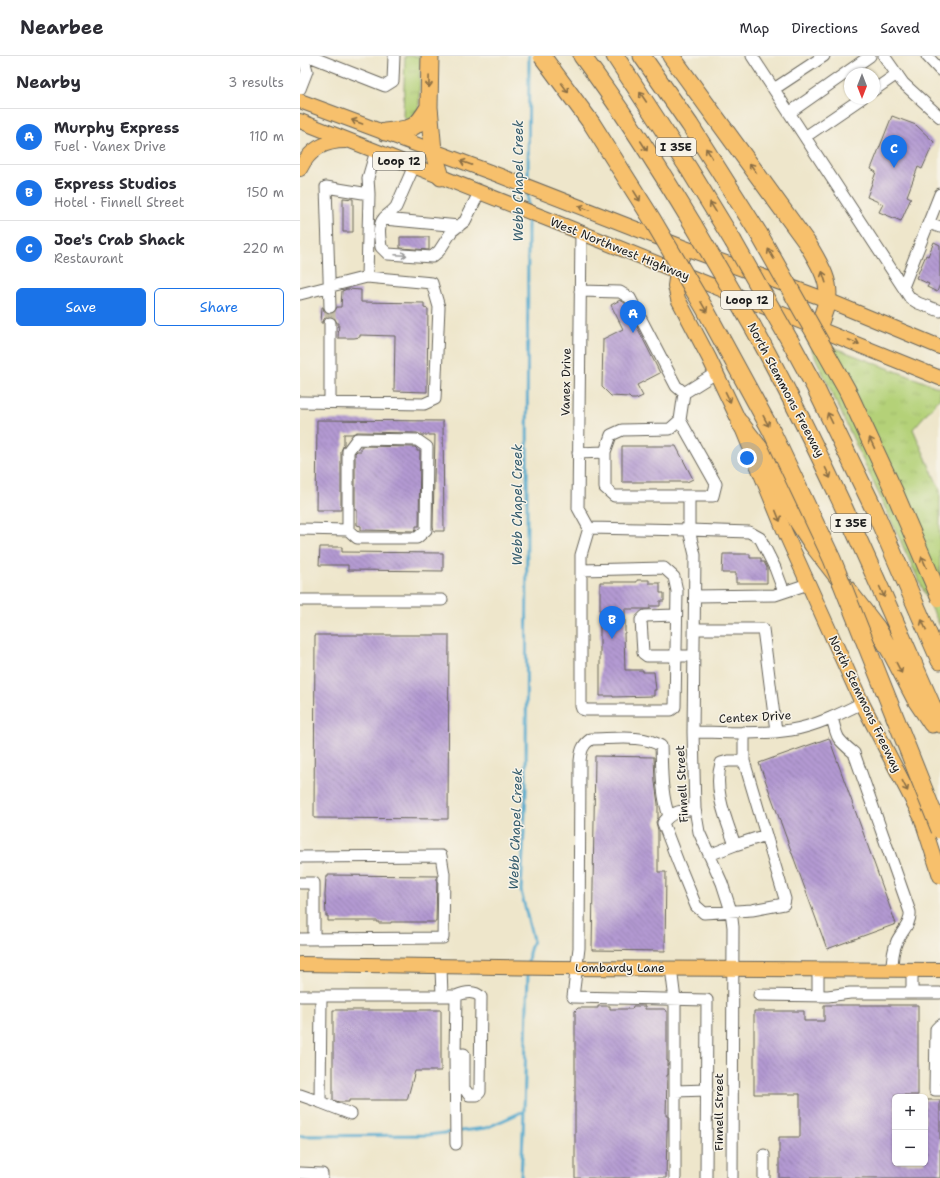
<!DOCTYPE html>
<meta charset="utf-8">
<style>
body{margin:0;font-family:"Shantell Sans",sans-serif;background:#f7f7f7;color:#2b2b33}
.controls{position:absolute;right:12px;bottom:12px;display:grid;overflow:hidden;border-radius:6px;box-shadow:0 1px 3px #0004}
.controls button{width:36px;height:36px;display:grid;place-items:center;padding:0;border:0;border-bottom:1px solid #e1e1e2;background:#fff;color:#2b2b33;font:20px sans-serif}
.compass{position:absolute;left:544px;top:12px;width:36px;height:36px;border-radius:50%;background:#fff;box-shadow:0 1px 3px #0004;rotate:180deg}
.you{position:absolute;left:447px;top:402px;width:14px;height:14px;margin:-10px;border:3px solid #fff;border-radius:50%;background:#1a73e8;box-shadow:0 0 0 6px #1a73e833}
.badge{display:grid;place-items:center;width:26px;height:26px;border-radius:50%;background:#1a73e8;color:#fff;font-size:13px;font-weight:700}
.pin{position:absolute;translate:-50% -33px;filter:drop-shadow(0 1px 2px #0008)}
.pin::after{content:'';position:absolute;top:21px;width:14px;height:12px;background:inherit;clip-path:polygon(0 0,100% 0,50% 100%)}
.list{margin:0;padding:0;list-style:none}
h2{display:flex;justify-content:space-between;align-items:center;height:52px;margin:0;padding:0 16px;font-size:17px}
h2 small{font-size:13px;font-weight:400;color:#7c7c81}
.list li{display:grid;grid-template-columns:26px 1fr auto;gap:12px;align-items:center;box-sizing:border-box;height:56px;padding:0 16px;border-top:1px solid #e1e1e2}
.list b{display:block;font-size:15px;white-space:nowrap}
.list p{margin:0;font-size:13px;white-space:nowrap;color:#7c7c81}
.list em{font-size:13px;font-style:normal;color:#7c7c81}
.actions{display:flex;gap:8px;padding:12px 16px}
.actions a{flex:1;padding:9px 0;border:1px solid #1a73e8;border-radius:6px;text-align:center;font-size:14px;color:#1a73e8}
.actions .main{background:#1a73e8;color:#fff}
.map{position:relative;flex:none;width:640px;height:1122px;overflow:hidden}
header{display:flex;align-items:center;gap:24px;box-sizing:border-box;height:56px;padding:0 20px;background:#fff;border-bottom:1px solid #e1e1e2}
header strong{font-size:19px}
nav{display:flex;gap:22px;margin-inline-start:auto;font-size:14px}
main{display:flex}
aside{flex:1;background:#fff}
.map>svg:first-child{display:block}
.grass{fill:url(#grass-tufts);stroke:#68764a}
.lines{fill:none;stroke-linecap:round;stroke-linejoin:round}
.stream{stroke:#50a8cd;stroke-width:3}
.building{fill:url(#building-back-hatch)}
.minor-tunnel{stroke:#c4bea8;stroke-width:11;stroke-dasharray:11 5.5;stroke-linecap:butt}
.minor-casing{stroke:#666359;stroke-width:13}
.major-casing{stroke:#666359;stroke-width:16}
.highway-casing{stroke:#666359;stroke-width:19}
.minor{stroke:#fff;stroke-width:11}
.major{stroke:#f7c06c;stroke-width:14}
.highway{stroke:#f7c06c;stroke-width:17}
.highway-bridge-casing{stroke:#666359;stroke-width:19;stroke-linecap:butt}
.highway-bridge{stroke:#f7c06c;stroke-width:17}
.oneway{stroke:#8a6e44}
.oneway2{stroke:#999}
.labels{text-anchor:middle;stroke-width:3;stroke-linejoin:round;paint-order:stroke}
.shield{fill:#f7f3e8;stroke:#5e5c59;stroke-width:1}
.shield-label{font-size:11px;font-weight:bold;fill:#1c1c1c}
.street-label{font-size:12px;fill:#1c1c1c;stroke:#f7f3e8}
.water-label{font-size:13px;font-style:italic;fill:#335b6c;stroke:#f7f3e8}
</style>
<header>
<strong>Nearbee</strong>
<nav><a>Map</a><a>Directions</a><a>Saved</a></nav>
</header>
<main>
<aside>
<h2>Nearby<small>3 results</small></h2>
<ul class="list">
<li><span class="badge">A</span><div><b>Murphy Express</b><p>Fuel · Vanex Drive</p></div><em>110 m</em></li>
<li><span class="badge">B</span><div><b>Express Studios</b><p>Hotel · Finnell Street</p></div><em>150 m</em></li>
<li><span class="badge">C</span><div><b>Joe's Crab Shack</b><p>Restaurant</p></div><em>220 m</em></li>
</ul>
<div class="actions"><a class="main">Save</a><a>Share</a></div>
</aside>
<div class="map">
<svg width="640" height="1122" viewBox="0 0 640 1122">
<defs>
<pattern id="grass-tufts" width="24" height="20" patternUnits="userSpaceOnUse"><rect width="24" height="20" fill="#b4d178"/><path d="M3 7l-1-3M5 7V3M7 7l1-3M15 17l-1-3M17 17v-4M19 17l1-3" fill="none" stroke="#9ab367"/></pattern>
<pattern id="building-back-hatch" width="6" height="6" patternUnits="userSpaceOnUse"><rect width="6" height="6" fill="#b39ad2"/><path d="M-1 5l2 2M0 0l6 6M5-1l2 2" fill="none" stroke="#917daa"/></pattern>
</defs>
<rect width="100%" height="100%" fill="#f7f3e8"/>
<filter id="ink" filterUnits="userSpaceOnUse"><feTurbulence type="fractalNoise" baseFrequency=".025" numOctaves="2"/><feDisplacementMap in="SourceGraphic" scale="8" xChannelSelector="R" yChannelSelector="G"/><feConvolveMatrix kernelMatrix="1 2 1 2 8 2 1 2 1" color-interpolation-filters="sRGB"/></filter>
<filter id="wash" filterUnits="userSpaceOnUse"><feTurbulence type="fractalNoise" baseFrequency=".012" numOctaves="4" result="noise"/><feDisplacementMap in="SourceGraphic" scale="16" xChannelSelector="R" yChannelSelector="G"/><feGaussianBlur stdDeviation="0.9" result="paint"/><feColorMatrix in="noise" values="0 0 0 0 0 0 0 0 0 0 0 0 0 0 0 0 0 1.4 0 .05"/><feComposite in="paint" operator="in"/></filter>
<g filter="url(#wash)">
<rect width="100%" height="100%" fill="#eee6cb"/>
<path class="grass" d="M 105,0 L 120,0 L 120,7 L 119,52 L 109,65 L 103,60 Z
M 506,281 L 640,332 L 640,342 L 613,373 L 640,434 L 640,570 Z"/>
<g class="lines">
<path class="stream" d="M 228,126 L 229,0
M 228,150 L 228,136
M 228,160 L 226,735 L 221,835 L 233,884 L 229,897 L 228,908
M 0,1080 L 128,1079 L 186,1072 L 224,1055
M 221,1122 L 224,1055 L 228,916"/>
</g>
<g id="blocks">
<path class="building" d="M 592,60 L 616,69 L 634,86 L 622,113 L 618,111 L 607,140 L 611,142 L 601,165 L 579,156 L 583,148 L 567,141 L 576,116 L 571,113 Z
M 43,142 L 53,143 L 53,176 L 43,176 Z
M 100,181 L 129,181 L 129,194 L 100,192 Z
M 634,186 L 640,189 L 640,228 L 637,236 L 627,231 L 629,228 L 616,222 L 626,199 L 628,200 Z
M 47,233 L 61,234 L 61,246 L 124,247 L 124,252 L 128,253 L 127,336 L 94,335 L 95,280 L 60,279 L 60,281 L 54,282 L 38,282 L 39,267 L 37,267 L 34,261 L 27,261 L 24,263 L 23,267 L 21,267 L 22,251 L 23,251 L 24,255 L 27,257 L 34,257 L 37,251 L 41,251 L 42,235 Z
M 320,244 L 325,247 L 360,317 L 337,329 L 343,340 L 336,343 L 331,343 L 329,341 L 311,340 L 302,331 L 303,283 L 323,273 L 311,249 Z
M 17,364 L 143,365 L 144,475 L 134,475 L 133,470 L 135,379 L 121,379 L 117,377 L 57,376 L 52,378 L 44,378 L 44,388 L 41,395 L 41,454 L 16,454 Z
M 61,390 L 115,391 L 117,393 L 117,395 L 120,395 L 119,470 L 116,470 L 116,473 L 114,475 L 61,474 L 61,470 L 57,469 L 57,454 L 55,454 L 55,397 L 57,395 L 61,395 Z
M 322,390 L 376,390 L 393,423 L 387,426 L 322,426 Z
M 20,491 L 42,491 L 42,496 L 143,497 L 143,515 L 48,514 L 48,509 L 19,509 Z
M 423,498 L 450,498 L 450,502 L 461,502 L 461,506 L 464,506 L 467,512 L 467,527 L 436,527 L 436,517 L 422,517 Z
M 337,524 L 349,524 L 349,527 L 360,527 L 360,537 L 364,537 L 364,545 L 360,545 L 360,550 L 350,550 L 350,553 L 325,553 L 325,577 L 324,577 L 325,614 L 343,614 L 343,616 L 354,616 L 356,634 L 354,634 L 354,640 L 313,641 L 313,640 L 300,640 L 300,526 L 337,526 Z
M 15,579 L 149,579 L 148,763 L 14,762 Z
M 529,682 L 596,868 L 527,893 L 459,707 Z
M 295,700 L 354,701 L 355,726 L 358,748 L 358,762 L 356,766 L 358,774 L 358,816 L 366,816 L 365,895 L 292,894 Z
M 28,819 L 137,820 L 136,866 L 91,866 L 91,867 L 78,867 L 78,865 L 28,865 L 28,860 L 26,860 L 25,839 L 26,821 L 28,821 Z
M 524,949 L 618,949 L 618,1039 L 595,1039 L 595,1107 L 625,1107 L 625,1044 L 640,1044 L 640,1122 L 479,1122 L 479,1081 L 500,1081 L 500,1038 L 454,1038 L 454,955 L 504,955 L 504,965 L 524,965 Z
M 298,950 L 310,950 L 310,953 L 332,953 L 333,950 L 345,950 L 345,953 L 364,953 L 367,955 L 367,1005 L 368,1005 L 368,1019 L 367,1019 L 366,1060 L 368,1060 L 368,1074 L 367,1074 L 366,1122 L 275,1122 L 275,955 L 278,952 L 298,952 Z
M 33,954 L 141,954 L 141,1015 L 115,1015 L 107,1044 L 49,1044 L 49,1046 L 39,1046 L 33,1044 Z"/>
</g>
</g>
<g filter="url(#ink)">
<use href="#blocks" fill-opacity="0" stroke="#666359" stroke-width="1"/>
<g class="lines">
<path class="minor-tunnel" d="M 30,251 L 30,267"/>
<g class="minor-casing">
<path id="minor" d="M 9,0 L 85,30 L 93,25 L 94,0
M 452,0 L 610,242 L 618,247 L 640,255
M 584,0 L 603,27 L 640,61
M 627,0 L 640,14
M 0,33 L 7,15 L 3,0
M 474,33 L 524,0
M 574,34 L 597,18
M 489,57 L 570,0
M 505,81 L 562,42
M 114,110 L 96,151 C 92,156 88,158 84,162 C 77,170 80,182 81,191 L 88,198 L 132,201 L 139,195 L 152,175 L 165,165 L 179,137
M 84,163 L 159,170
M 629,167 L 640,171
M 281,176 L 278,452 L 289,472
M 67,221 L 69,138 L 68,122 L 76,95
M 603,231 L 640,138
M 280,235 L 320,236 L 330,242 L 376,330 L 384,337
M 0,238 L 67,221 L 132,227 L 139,251 L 135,343 L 124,348 L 0,346
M 30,251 L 26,131 L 69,138
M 384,337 L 416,317
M 30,346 L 30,267
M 305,396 L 305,432 L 314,440 L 413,440 L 416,428 L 380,364
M 278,397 L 305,396 L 311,379 L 322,374 L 370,373 L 380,364 L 384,337
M 389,440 L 389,474 L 449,476 L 460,482 L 475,512 L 484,536
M 289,472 L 389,474 L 395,499 L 393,676 L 395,753 L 399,776 L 422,827 L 431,855 L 433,871 L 432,1122
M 0,473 L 48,474 L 57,482 L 117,482 L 126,474 L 127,391 L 117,384 L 57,383 L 48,395 L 48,474
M 281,514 L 364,512 L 374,521 L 377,535 L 375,651 L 371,654 L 285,654 L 282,653 L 281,650 L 281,499 L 289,472
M 395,540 L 475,539 L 508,528
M 0,544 L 142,544
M 376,559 L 345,560 L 341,564 L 343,597 L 347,600 L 394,600
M 394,573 L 463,573 L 476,675
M 532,661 C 537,683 537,683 554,697 L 610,856 C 611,868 602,875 597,885 C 593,894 592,903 592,914
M 393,676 C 425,676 459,679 491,674 C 516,670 540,658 562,647
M 444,705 L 428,705 L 421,707 C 413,734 426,763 435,789 L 466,779
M 395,753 C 381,755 372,755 363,767 L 378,806 L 396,850 L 404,857 L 452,854 L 484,848 L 485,843 L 444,705 L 444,676
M 369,760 C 361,738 362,713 361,690 C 344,678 312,683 291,683 C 282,689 281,695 280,705 L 279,892 L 273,941 L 407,944 L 406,1122
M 409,799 L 435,789
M 0,801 L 141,800 L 144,818 L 143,882 L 0,883
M 0,827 L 14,827 L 14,883
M 141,911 L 142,940
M 371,912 L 375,944 L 375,1122
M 518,913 L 518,940
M 612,937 L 612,914
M 459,939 L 528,940 L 550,937 L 640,937
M 0,940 L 156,940 C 165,936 174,934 181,941 L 180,1036 L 177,1039 L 169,1039 L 164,1032 L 164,998 L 155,999 L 156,940
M 21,940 L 20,1046 L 51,1058
M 640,969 L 636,973 L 635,1034 L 640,1034
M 155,999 L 156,1088
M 375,1035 L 407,1034
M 0,1039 L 20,1046
M 464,1099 L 464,1122
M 0,1117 L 22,1118 L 22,1122"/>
</g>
<g class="major-casing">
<path id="major" d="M 0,45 L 198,119 L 385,192 L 527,244 L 640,291
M 0,65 L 260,168 L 640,322
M 0,113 C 10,93 24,85 46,85
M 385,192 L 377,216 L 375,230 L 378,243 L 409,302 L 440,367 L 484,474 L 562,647 L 621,761 L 640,820
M 0,908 L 255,912 L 640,914"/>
</g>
<g class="highway-casing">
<path id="highway" d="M 130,0 L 129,51 L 133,95 L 141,121
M 282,0 C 323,55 359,112 394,170
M 315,0 L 389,113 L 433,185
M 342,0 L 390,69 L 459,178
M 371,0 L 507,187 C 516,203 532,225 527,245 C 525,254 521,263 518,272
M 85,76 C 112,72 114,76 129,51
M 453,271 C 524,399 581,534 640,668
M 490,285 L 515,331 L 573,451 L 640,605
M 440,367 L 467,402 L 495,461 L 513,489 L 577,572 L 592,598 L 616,644 L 632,668"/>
</g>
<use href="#minor" class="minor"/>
<use href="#major" class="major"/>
<use href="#highway" class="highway"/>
<g class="highway-bridge-casing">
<path id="highway-bridge" d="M 242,0 L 292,68 L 352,163 L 405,253 L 472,376 L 532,503 L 640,774
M 394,170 L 453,271
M 459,178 L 547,334 L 594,435 L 640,542
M 433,185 L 490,285"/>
</g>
<use href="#highway-bridge" class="highway-bridge"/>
</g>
<defs><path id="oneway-shaft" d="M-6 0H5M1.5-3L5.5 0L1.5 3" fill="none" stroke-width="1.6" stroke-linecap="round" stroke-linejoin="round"/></defs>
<g class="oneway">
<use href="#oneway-shaft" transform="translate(129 26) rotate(91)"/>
<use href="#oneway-shaft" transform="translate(265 32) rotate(54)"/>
<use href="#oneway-shaft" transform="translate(343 41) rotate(-124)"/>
<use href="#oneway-shaft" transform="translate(57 66) rotate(-160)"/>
<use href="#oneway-shaft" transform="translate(344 90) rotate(57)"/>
<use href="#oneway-shaft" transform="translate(409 97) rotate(-123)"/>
<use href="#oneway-shaft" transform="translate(166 107) rotate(-160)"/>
<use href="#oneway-shaft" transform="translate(453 112) rotate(-126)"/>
<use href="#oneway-shaft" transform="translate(337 140) rotate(58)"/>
<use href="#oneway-shaft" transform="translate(413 151) rotate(-122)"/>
<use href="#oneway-shaft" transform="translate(284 152) rotate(-159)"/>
<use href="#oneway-shaft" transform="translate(471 198) rotate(-120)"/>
<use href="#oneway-shaft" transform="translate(524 221) rotate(-108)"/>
<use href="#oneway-shaft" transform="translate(404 251) rotate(60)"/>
<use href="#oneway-shaft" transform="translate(554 286) rotate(22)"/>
<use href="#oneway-shaft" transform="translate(428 341) rotate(64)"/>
<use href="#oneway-shaft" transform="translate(530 362) rotate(-116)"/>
<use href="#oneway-shaft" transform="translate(466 365) rotate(62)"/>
<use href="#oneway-shaft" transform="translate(572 387) rotate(-115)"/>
<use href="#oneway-shaft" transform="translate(528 417) rotate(64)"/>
<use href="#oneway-shaft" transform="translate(478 460) rotate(68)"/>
<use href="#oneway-shaft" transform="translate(624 506) rotate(-114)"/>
<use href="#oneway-shaft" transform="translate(582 536) rotate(66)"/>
<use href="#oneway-shaft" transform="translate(624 569) rotate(-114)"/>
<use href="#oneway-shaft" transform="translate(599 612) rotate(63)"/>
<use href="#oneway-shaft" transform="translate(605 730) rotate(63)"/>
</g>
<use class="oneway2" href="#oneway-shaft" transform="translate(101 199) rotate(3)"/>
</g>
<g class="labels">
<g class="shield">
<rect x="356" y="82" width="40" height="18" rx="3"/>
<rect x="73" y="96" width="52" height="18" rx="3"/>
<rect x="421" y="235" width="52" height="18" rx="3"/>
<rect x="531" y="458" width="40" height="18" rx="3"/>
</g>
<g class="shield-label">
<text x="376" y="95">I 35E</text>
<text x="99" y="109">Loop 12</text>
<text x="447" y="248">Loop 12</text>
<text x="551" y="471">I 35E</text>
</g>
<g class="street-label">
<text transform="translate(320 193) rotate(22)" y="4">West Northwest Highway</text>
<text transform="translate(266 326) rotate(-89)" y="4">Vanex Drive</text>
<text transform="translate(486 334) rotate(62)" y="4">North Stemmons Freeway</text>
<text transform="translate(565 648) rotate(64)" y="4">North Stemmons Freeway</text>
<text transform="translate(455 661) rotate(-3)" y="4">Centex Drive</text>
<text transform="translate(382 728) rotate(-93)" y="4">Finnell Street</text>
<text x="320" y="916">Lombardy Lane</text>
<text transform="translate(419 1056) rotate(-90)" y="4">Finnell Street</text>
</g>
<g class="water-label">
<text transform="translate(218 125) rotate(-90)" y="5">Webb Chapel Creek</text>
<text transform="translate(217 449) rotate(-90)" y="5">Webb Chapel Creek</text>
<text transform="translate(215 773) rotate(-88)" y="5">Webb Chapel Creek</text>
</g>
</g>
</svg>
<div class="controls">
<button>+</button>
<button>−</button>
</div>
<svg class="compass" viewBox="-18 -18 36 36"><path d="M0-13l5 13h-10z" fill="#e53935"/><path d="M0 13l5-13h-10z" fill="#7c7c81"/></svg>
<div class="you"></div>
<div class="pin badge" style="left:333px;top:277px">A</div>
<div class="pin badge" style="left:312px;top:583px">B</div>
<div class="pin badge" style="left:594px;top:112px">C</div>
</div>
</main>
